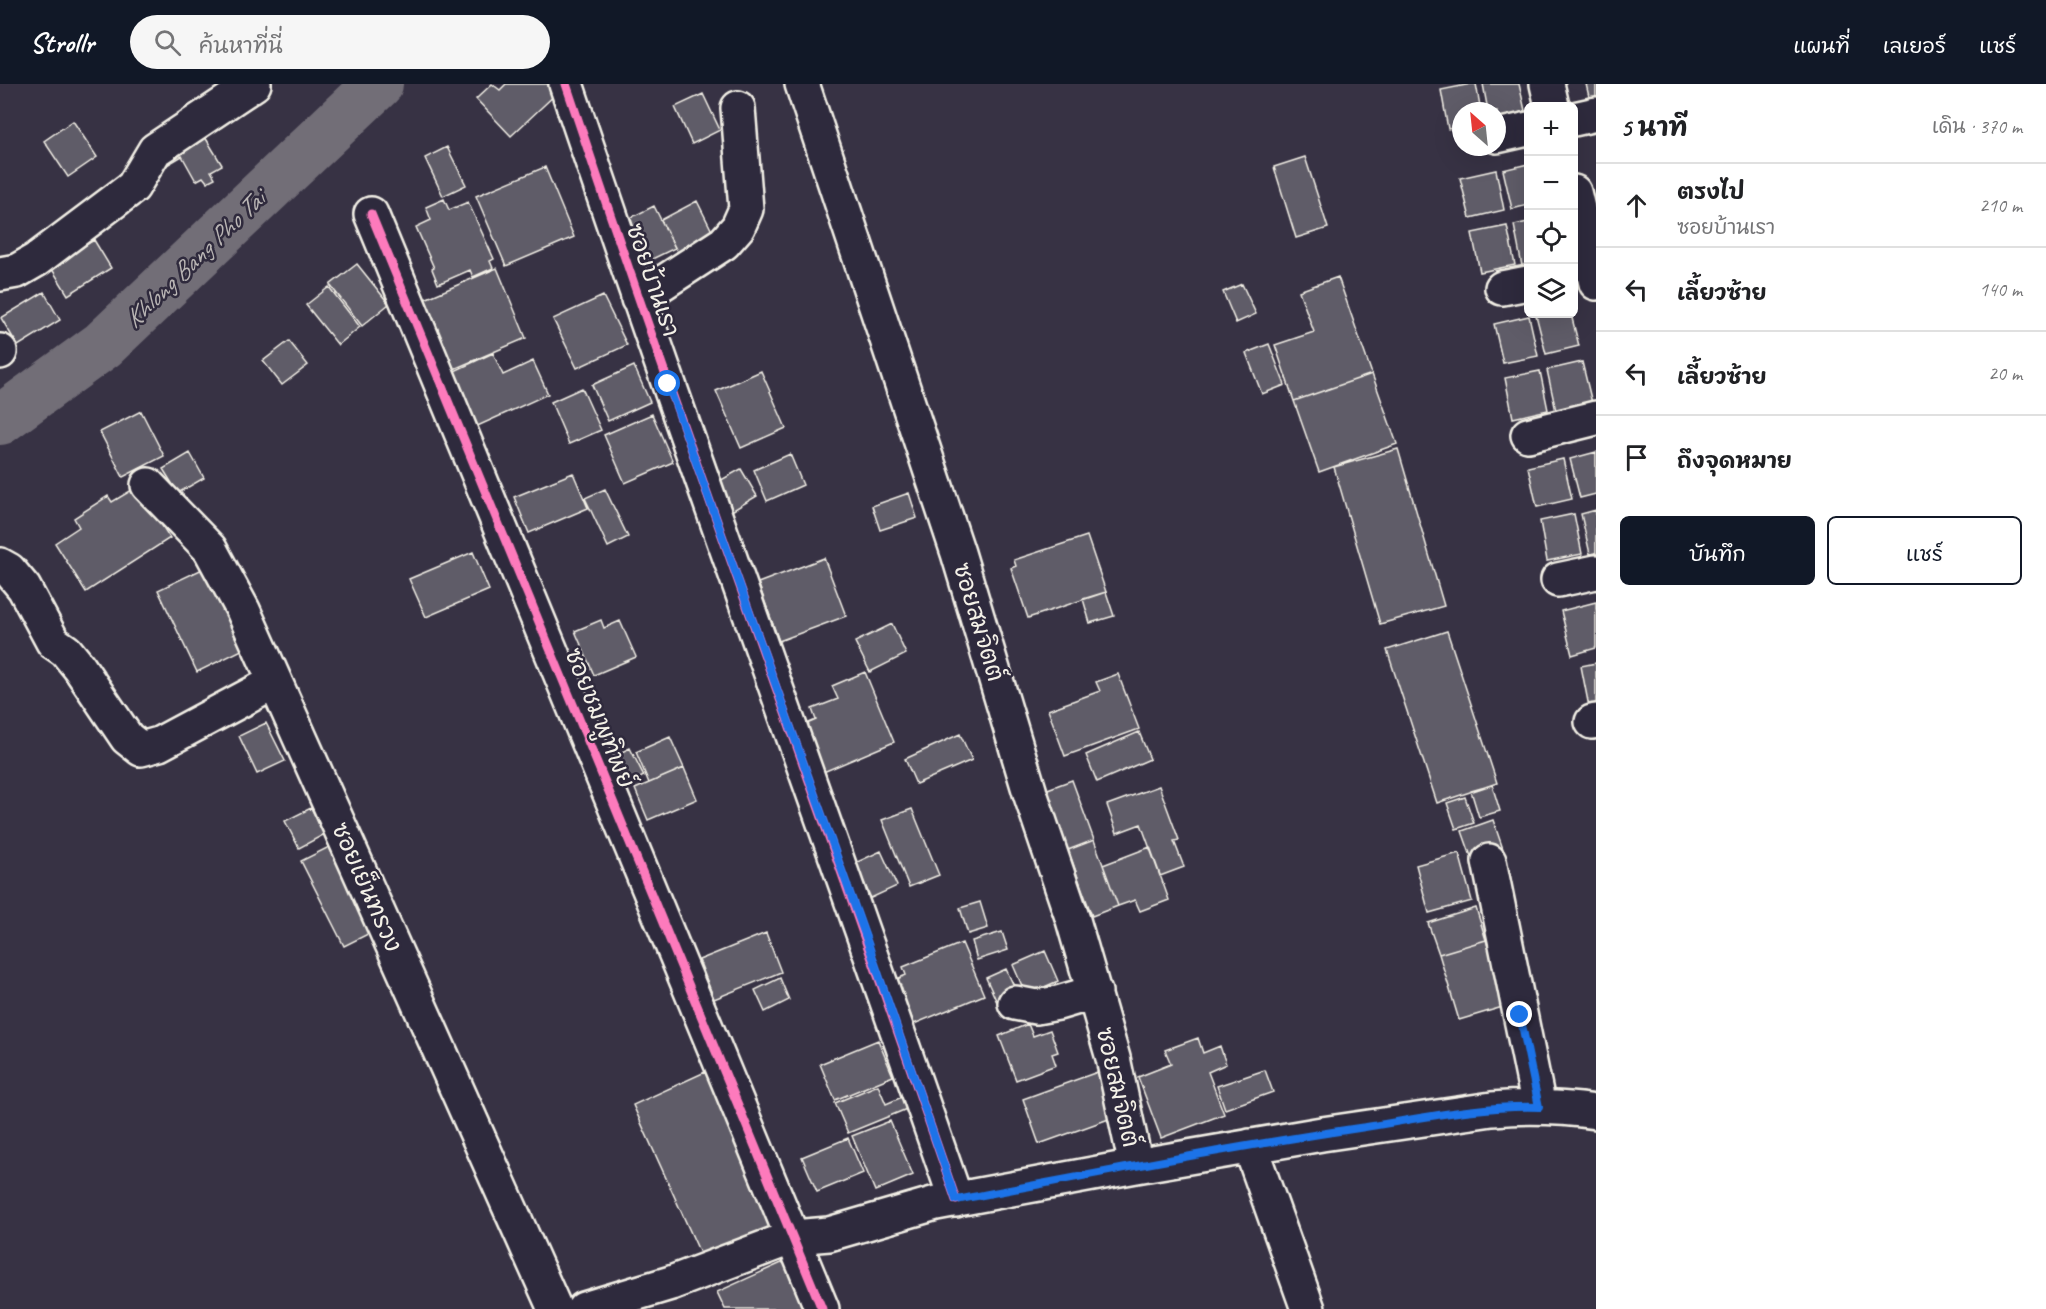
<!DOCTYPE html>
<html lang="th">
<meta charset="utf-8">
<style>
body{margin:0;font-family:Caveat,"Playpen Sans Thai",sans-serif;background:#f6f6f6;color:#202124}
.controls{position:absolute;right:18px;top:18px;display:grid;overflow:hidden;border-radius:9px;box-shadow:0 6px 24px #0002}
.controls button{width:54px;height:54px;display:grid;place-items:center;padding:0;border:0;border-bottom:2px solid #e0e0e0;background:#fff;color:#202124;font:30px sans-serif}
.compass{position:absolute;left:1452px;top:18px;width:54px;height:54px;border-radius:50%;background:#fff;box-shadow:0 6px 24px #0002;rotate:333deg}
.stop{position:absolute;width:18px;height:18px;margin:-14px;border:4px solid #1a73e8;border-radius:50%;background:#fff}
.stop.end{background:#1a73e8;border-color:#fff;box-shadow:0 2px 6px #0008}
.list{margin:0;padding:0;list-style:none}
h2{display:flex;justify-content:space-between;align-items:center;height:78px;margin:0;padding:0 24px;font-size:26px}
h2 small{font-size:20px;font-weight:400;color:#757577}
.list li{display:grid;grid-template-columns:39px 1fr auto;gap:18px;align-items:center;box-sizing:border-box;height:84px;padding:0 24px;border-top:2px solid #e0e0e0}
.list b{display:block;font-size:22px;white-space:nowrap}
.list p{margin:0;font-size:20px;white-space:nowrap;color:#757577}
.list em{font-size:20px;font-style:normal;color:#757577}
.actions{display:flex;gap:12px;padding:18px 24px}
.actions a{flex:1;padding:14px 0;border:2px solid #111827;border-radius:9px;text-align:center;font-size:21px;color:#111827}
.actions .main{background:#111827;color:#fff}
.icon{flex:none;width:33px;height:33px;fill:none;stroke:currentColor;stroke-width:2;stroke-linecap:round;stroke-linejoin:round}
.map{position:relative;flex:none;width:1596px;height:1225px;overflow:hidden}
header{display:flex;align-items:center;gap:36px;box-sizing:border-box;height:84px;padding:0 30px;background:#111827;color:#fff}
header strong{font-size:28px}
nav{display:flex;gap:33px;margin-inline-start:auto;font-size:21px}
.search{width:420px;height:54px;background:#f6f6f6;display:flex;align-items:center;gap:15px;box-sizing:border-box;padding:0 21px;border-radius:33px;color:#757577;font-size:22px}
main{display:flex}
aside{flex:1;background:#fff}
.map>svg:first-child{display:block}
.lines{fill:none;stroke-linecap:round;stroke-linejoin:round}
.river{stroke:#726e77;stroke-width:50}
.building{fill:#5f5c67;stroke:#f4f1e8;stroke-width:1.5}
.minor-casing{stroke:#f4f1e8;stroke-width:38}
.minor{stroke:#2f2a3d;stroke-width:33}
.cycleway-casing{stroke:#2f2a3d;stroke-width:13}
.cycleway{stroke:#fd7abc;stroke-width:9}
.route{stroke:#1a73e8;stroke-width:8}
.labels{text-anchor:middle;stroke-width:5;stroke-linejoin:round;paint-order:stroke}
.street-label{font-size:24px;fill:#f4f1e8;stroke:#2f2a3d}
.water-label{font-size:26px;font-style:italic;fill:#bab6b5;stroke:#2f2a3d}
</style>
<header>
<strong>Strollr</strong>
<div class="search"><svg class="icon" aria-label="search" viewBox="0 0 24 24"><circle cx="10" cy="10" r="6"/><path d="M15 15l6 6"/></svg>ค้นหาที่นี่</div>
<nav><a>แผนที่</a><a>เลเยอร์</a><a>แชร์</a></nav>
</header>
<main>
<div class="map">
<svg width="1596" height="1225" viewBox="0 0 1596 1225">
<rect width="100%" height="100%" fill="#373244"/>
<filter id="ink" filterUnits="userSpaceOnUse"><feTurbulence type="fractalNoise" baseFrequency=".0167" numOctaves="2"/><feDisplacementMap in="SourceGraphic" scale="12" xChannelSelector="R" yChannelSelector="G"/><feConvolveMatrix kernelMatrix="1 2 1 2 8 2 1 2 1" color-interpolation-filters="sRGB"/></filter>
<g filter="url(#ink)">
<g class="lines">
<path class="river" d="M 0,336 L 103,261 L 378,0"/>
</g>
<path class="building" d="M 492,0 L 500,6 L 506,0 L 550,0 L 558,8 L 511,52 L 476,15 Z
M 1471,0 L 1476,0 L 1481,27 L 1461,27 L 1461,43 L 1448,45 L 1441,6 Z
M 1483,0 L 1519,0 L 1526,31 L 1497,38 L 1497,27 L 1488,27 Z
M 1586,0 L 1596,0 L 1596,15 L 1590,17 Z
M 703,10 L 720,46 L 692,60 L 675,23 Z
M 73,37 L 97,73 L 68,93 L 44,57 Z
M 199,43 L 222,81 L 211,87 L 215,94 L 207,98 L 203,93 L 196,97 L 182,72 L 162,84 L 153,70 Z
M 447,63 L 466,101 L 443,112 L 425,74 Z
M 1305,73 L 1328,144 L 1296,154 L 1274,83 Z
M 1528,80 L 1528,121 L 1512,125 L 1503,86 Z
M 545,83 L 574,153 L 506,182 L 476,112 Z
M 1496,86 L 1504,126 L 1470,134 L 1460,94 Z
M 444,115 L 449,126 L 468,118 L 494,175 L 490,177 L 493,184 L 473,193 L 470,186 L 438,200 L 432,185 L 434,184 L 416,143 L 431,136 L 426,123 Z
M 697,117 L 718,159 L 682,177 L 661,136 Z
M 654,122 L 675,164 L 644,179 L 624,137 Z
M 1528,138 L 1528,180 L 1522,182 L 1514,141 Z
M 1507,142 L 1515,181 L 1480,188 L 1472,149 Z
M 94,156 L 111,184 L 68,211 L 50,182 Z
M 357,180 L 389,220 L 362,242 L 330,201 Z
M 497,184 L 526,254 L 447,288 L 418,218 Z
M 1338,193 L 1372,290 L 1294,317 L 1275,261 L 1314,248 L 1299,207 Z
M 1242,200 L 1256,230 L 1236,239 L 1223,208 Z
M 329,203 L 360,243 L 338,261 L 306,221 Z
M 44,208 L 60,236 L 18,262 L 1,234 Z
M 603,212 L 627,261 L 577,284 L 553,235 Z
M 1543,230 L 1571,230 L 1579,262 L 1546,270 L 1536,231 Z
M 1529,232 L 1538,272 L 1503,279 L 1494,240 Z
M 289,257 L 308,281 L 282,301 L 263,277 Z
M 1269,260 L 1285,301 L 1262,310 L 1246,269 Z
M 493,269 L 503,291 L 533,277 L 548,310 L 473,344 L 448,290 Z
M 1582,278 L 1592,319 L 1556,327 L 1547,286 Z
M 634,282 L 650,318 L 608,337 L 592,301 Z
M 761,287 L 786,344 L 741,364 L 716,307 Z
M 1540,287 L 1548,326 L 1513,334 L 1505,294 Z
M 1372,290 L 1397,360 L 1319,388 L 1294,317 Z
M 582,304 L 601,346 L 569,360 L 551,318 Z
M 141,327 L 164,372 L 123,393 L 100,348 Z
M 652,330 L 673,378 L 625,399 L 604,351 Z
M 1398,365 L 1444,522 L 1380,540 L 1334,383 Z
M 1596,368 L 1596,410 L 1580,414 L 1570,375 Z
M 190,369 L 204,394 L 178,409 L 163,385 Z
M 790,370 L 803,401 L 767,417 L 754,386 Z
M 1563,375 L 1572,415 L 1537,423 L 1528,383 Z
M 741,385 L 757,412 L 730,428 L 714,400 Z
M 573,389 L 588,424 L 529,449 L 514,413 Z
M 137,403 L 170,454 L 86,508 L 55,459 L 79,443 L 74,434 L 108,412 L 112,418 Z
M 605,405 L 628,453 L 608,463 L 585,414 Z
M 909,409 L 917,434 L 880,446 L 872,422 Z
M 1596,426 L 1596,469 L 1590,470 L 1581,430 Z
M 1574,430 L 1582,470 L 1547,477 L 1540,437 Z
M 1087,452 L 1106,508 L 1028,534 L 1011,484 L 1016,482 L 1014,476 Z
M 473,468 L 489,506 L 426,533 L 409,495 Z
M 824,474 L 846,532 L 779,557 L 758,499 Z
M 213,480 L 252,561 L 197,588 L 158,506 Z
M 1106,508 L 1114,532 L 1090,539 L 1083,515 Z
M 1596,518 L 1596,564 L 1572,571 L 1561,527 Z
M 601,536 L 604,544 L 620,537 L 636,573 L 594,591 L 575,547 Z
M 892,540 L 906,570 L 870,588 L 855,558 Z
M 1447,547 L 1497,699 L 1437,719 L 1387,566 Z
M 1596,579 L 1596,621 L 1589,623 L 1581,582 Z
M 865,588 L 894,658 L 821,689 L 802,642 L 816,636 L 812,625 L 838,615 L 832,602 Z
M 1118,590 L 1139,645 L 1065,672 L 1048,626 L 1100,607 L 1096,598 Z
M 266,639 L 285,677 L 257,690 L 239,652 Z
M 1139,648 L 1150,675 L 1097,698 L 1086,671 Z
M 960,650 L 972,676 L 916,700 L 905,675 Z
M 670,653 L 684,684 L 649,699 L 636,668 Z
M 630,664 L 644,692 L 621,703 L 607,675 Z
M 684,684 L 697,715 L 648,736 L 635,705 Z
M 1072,696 L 1094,756 L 1068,766 L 1045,706 Z
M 1492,701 L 1500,727 L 1479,733 L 1471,707 Z
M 1159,702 L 1179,756 L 1174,757 L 1184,783 L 1160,792 L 1141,740 L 1117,749 L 1107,721 Z
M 1465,713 L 1474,739 L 1456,745 L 1447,719 Z
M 311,724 L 325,750 L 299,764 L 285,737 Z
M 912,725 L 939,791 L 909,803 L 882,736 Z
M 1493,736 L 1504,768 L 1473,778 L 1462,747 Z
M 1094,756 L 1118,822 L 1092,832 L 1068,766 Z
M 331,762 L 374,847 L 344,862 L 301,777 Z
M 1150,763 L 1169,816 L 1140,827 L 1135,816 L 1118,822 L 1103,781 Z
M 881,767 L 897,802 L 871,814 L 855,779 Z
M 1459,769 L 1472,817 L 1429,829 L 1416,781 Z
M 980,818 L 988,844 L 968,850 L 960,824 Z
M 1476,824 L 1486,856 L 1439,870 L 1428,839 Z
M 1002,848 L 1008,866 L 977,876 L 972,857 Z
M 766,849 L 781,888 L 714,915 L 699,876 Z
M 1486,856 L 1506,922 L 1459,936 L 1439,870 Z
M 962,859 L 984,911 L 914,940 L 897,895 L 906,891 L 903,883 Z
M 1045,867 L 1058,897 L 1026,911 L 1013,881 Z
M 1006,885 L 1020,915 L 1000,925 L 986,894 Z
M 780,894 L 789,916 L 765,928 L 755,906 Z
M 1028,940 L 1033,952 L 1050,946 L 1058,968 L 1052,970 L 1056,981 L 1016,996 L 999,952 Z
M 1198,954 L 1203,969 L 1220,962 L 1226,980 L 1208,988 L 1224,1030 L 1161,1054 L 1138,993 L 1171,980 L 1165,966 Z
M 878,956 L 893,992 L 835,1016 L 820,980 Z
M 1103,986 L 1120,1031 L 1039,1060 L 1023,1015 Z
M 1265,986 L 1273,1008 L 1225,1025 L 1217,1002 Z
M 705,988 L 777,1145 L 704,1178 L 633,1021 Z
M 878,1001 L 886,1020 L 909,1010 L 914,1022 L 848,1049 L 835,1019 Z
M 890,1037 L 913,1091 L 875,1107 L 852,1052 Z
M 848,1054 L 863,1089 L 817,1108 L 802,1073 Z
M 786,1177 L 807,1225 L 725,1225 L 717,1208 Z"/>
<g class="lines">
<g class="minor-casing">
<path id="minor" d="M 566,0 C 691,374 828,743 956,1116
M 802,0 L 958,469 L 1030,709 L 1073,836 L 1113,974 L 1136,1082
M 1547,0 L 1552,22
M 1574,35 L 1596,30
M 1497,52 L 1528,45
M 1574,108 L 1596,199
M 371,130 L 822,1225
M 0,190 L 17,187 L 36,176 L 133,103 L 155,66 L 254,0
M 1502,204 L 1528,199
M 638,215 L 724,159 L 738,143 L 746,125 L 738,24
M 0,267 L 0,268
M 1528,351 L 1596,334
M 148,401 L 210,465 L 243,526 L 555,1225
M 0,481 L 9,486 L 24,504 L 53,558 L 66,567 L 79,583 L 127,654 L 141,665 L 159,660 L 275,598
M 1558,496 L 1596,488
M 1592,638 L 1596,637
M 1489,777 L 1539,1023
M 1015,919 L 1036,923 L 1058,919 L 1095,908
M 1250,1062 L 1308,1225
M 584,1225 L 671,1199 L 793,1153 L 829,1150 L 936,1119 L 1136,1082 L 1322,1050 L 1492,1025 C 1527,1022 1561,1023 1596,1028"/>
</g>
<use href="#minor" class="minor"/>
<g class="cycleway-casing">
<path id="cycleway" d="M 566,0 C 691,374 828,743 956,1116
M 371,130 L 822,1225"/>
</g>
<use href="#cycleway" class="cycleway"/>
</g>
</g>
<g class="lines" filter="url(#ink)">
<path class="route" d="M 668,300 L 869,862 L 956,1116 C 1090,1091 1224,1064 1359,1044 C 1418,1035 1479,1021 1539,1023 L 1520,931"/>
</g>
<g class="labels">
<g class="street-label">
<text transform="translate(653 196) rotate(71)" y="8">ซอยบ้านเรา</text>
<text transform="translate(979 538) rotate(73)" y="8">ซอยสมจิตต์</text>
<text transform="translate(600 634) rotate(68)" y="8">ซอยชมพูทิพย์</text>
<text transform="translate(367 803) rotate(66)" y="8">ซอยเย็นทรวง</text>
<text transform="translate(1118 1003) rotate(77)" y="8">ซอยสมจิตต์</text>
</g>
<g class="water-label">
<text transform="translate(194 175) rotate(-44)" y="9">Khlong Bang Pho Tai</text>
</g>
</g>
</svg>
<div class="controls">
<button>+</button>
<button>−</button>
<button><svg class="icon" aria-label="locate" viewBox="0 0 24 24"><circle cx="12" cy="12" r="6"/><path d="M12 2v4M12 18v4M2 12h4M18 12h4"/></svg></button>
<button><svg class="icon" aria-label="layers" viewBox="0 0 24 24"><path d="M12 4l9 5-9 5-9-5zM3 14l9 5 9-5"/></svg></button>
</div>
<svg class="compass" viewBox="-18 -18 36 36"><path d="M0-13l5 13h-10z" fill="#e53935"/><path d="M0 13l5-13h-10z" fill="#757577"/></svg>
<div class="stop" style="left:668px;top:300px"></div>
<div class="stop end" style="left:1520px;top:931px"></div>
</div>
<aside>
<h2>5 นาที<small>เดิน · 370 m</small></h2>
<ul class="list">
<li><svg class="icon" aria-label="ahead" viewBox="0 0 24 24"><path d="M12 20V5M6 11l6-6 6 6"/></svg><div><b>ตรงไป</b><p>ซอยบ้านเรา</p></div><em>210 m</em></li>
<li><svg class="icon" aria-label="left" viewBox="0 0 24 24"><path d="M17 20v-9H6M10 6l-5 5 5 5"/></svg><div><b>เลี้ยวซ้าย</b></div><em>140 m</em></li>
<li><svg class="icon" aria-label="left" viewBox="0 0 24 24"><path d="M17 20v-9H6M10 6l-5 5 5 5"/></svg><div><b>เลี้ยวซ้าย</b></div><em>20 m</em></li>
<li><svg class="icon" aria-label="arrive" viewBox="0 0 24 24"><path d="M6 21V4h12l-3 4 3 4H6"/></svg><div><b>ถึงจุดหมาย</b></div></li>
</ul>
<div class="actions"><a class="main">บันทึก</a><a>แชร์</a></div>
</aside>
</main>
